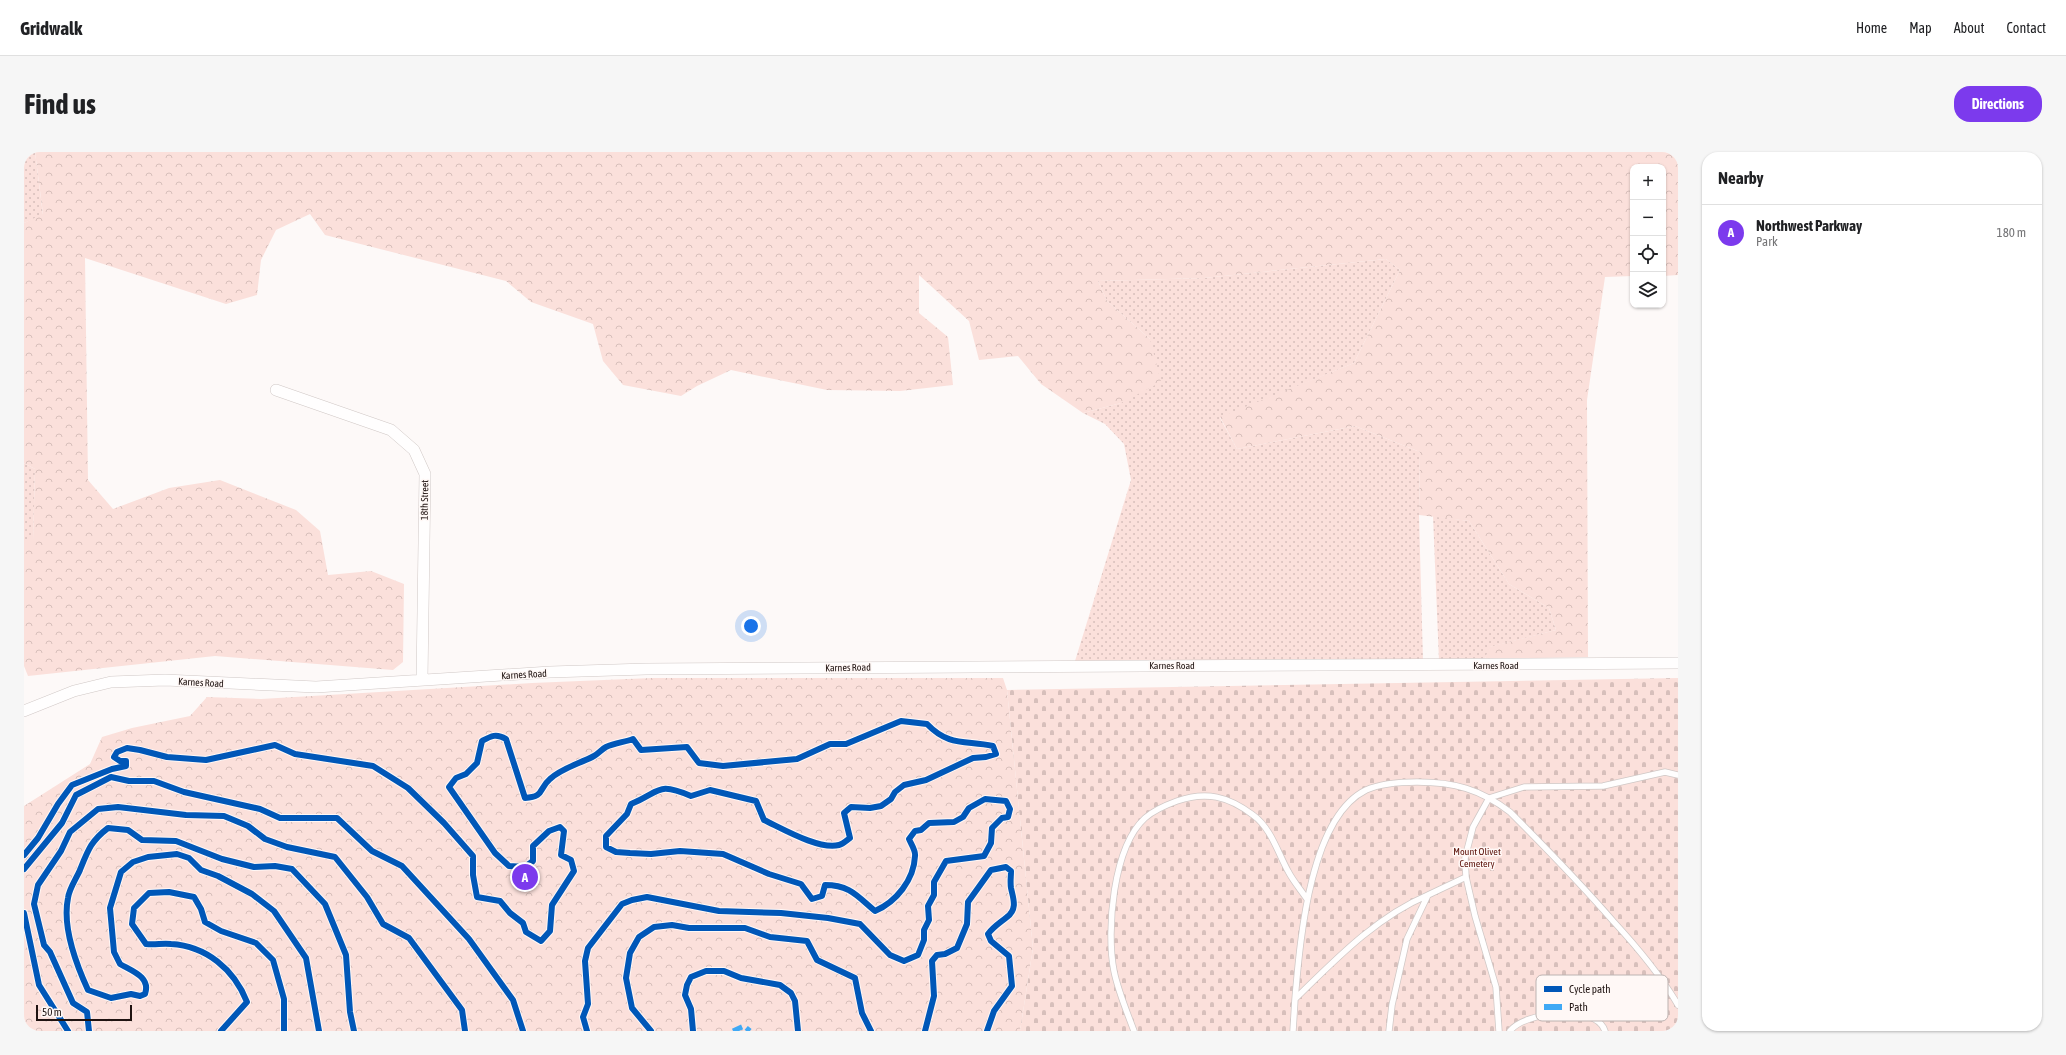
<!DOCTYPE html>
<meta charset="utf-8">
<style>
body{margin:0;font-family:"Asap Condensed",sans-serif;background:#f6f6f6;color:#202124}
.controls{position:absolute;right:12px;top:12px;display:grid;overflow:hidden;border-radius:8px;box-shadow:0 1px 3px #0004}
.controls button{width:36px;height:36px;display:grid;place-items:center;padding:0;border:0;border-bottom:1px solid #e0e0e0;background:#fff;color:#202124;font:20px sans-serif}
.scale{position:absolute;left:12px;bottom:10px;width:96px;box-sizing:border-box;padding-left:4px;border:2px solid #1f1311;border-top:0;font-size:11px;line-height:14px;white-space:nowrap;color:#1f1311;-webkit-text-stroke:3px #fff8f6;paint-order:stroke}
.you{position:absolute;left:727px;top:474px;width:14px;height:14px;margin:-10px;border:3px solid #fff;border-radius:50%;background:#1a73e8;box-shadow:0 0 0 6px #1a73e833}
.badge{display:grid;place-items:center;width:26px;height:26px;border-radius:50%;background:#7c3aed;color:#fff;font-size:13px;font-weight:700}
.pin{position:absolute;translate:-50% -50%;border:2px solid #fff;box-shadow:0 1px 4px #0006}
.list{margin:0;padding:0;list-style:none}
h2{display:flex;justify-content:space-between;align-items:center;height:52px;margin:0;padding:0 16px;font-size:17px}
h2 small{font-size:13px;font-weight:400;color:#757577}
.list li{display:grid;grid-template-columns:26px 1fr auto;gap:12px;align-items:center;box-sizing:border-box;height:56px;padding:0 16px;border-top:1px solid #e0e0e0}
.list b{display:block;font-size:15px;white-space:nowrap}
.list p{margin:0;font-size:13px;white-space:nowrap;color:#757577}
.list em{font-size:13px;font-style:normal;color:#757577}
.icon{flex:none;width:22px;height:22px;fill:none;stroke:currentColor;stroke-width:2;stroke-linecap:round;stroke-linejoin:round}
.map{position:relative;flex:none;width:1654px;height:879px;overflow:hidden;border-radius:16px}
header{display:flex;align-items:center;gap:24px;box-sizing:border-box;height:56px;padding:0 20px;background:#fff;border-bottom:1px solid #e0e0e0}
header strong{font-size:19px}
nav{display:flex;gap:22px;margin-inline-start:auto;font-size:14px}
.intro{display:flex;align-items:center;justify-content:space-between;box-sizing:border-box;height:96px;padding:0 24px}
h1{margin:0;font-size:28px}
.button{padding:10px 18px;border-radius:16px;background:#7c3aed;color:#fff;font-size:14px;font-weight:700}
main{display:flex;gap:24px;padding:0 24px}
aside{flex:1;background:#fff;border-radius:16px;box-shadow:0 1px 3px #0004}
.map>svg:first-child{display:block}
.grass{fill:url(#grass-dots)}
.forest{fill:url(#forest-crowns)}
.cemetery{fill:url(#cemetery-stones)}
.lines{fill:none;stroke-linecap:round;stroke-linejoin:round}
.service-casing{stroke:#d0c8c6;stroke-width:7}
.minor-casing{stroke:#d0c8c6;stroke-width:12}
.service{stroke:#fffefe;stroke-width:5.5}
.minor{stroke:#fffefe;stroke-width:11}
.quiet{stroke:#3fa9f5;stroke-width:5;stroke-dasharray:10 5;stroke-linecap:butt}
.cycleway-casing{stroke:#fff8f6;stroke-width:8}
.cycleway{stroke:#0057b8;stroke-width:6}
.labels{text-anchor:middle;stroke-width:3;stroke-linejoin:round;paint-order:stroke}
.street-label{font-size:10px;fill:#1f1311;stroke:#fff8f6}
.park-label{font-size:10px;fill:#5c120a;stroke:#fff8f6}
.key{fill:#fff8f6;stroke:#bcb3b1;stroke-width:1}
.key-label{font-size:11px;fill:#1f1311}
</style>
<header>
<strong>Gridwalk</strong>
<nav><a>Home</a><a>Map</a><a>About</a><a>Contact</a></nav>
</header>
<div class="intro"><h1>Find us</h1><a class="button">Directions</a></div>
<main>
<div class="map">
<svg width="1654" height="879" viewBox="0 0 1654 879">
<defs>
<pattern id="grass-dots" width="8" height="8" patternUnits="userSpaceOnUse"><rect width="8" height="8" fill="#fbe0db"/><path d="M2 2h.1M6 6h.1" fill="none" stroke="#d7bfbb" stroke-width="1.8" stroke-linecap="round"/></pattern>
<pattern id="forest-crowns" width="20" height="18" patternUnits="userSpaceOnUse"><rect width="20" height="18" fill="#fbe0db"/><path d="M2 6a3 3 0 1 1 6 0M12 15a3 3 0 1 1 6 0" fill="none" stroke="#d7bfbb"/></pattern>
<pattern id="cemetery-stones" width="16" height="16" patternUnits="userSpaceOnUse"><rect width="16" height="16" fill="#fbe0db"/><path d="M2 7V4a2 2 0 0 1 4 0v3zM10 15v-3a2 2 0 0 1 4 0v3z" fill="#d7bfbb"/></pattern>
</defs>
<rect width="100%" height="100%" fill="#fdf9f8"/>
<path class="grass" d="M 0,0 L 11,0 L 19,63 L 0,71 Z
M 1362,107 L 1376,118 L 1330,211 L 1196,266 L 1213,297 L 1331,274 L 1396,300 L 1395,363 L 1399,509 L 1051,509 L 1107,328 L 1100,292 L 1081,272 L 1059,261 L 1097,251 L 1126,187 L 1083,149 L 1074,129 L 1180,126 Z
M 0,311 L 11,317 L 9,389 L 0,389 Z
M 1409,364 L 1445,369 L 1485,432 L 1525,456 L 1532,478 L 1466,495 L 1461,507 L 1415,509 Z"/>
<path class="forest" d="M 11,0 L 1654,0 L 1654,123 L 1639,124 L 1639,15 L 1609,15 L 1609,124 L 1581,125 L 1563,248 L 1564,505 L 1461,507 L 1465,495 L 1532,478 L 1525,456 L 1485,432 L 1445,369 L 1395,363 L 1396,300 L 1331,274 L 1213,297 L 1196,265 L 1330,211 L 1376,118 L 1362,107 L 1180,126 L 1074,129 L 1083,149 L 1126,187 L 1137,230 L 1097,251 L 1059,261 L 1017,232 L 994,204 L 955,208 L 945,169 L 895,123 L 895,161 L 924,185 L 929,233 L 876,239 L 803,238 L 707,218 L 673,234 L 657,244 L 599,233 L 579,209 L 569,172 L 507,150 L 482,129 L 301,83 L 286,62 L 252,78 L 237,108 L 233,143 L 202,152 L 61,106 L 64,328 L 89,357 L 145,336 L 196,328 L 272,358 L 296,379 L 304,423 L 347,419 L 380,432 L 379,510 L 369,518 L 191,504 L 4,524 L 0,514 L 0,389 L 9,388 L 11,317 L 0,311 L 0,71 L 19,62 Z
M 628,526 L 979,526 L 983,538 L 1009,796 L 996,879 L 0,879 L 0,654 L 66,612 L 78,585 L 108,576 L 166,564 L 183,545 L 237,547 L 508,531 Z"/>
<path class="cemetery" d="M 1654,526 L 1654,879 L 996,879 L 1009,796 L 983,538 Z"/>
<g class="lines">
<g class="service-casing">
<path id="service" d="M 1271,847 C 1276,791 1285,666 1342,638 C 1358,631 1376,630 1393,630 C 1430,630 1456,637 1486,660 C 1521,695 1556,731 1589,769 C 1613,795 1636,822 1654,853
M 1110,879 C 1103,860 1094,839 1090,819 C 1082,779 1089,695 1121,666 C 1130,658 1142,653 1153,649 C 1182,639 1204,644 1229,663 C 1247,676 1254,701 1264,719 C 1269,729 1277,738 1283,747
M 1269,879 L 1271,847 C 1311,808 1352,765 1404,743
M 1365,879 L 1368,853 L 1383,787 L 1404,743 L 1442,725
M 1475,879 L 1472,835 L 1451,764 L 1442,725 L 1441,706 L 1449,675 L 1465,646 L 1500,635 L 1579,634 L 1641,620 L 1654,623
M 1486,879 C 1500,860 1572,851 1581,879"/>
</g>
<g class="minor-casing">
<path id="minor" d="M 252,238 L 367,278 L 390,298 L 401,322 L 398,528
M 0,559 L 50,539 L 87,530 L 141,528 L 292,535 L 526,520 L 622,517 L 1654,511"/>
</g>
<use href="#service" class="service"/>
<use href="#minor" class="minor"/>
<path class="quiet" d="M 709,879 L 720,874 L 726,879"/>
<g class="cycleway-casing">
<path id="cycleway" d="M 0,703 L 14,686 L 34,652 L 48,633 L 88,617 L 102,614 L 102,609 L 96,609 L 90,605 L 93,600 L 103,596 L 116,598 L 143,605 L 182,608 L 251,593 L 271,602 L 349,614 L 384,636 L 420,671 L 449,704 L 449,723 L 453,745 L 476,749 L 486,761 L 499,771 L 502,780 L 517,789 L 526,779 L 528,753 L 550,719 L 547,708 L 537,703 L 540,679 L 536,675 L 525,679 L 509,694 L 509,709 L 501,715 L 485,714 L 471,701 L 425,635 L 432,626 L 442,622 L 453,611 L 458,589 C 467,584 472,581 482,587 L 501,646 C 521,645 514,637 526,627 C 538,616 555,612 570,604 C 574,602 578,597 582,595 C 591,591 601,590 609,587 L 617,598 L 663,595 L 675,611 L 699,614 L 773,607 L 806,592 L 822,592 L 877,569 L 903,572 C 925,595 942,588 969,594 L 972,602 L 962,605 L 949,606 L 902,628 L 880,633 L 871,640 L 867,647 L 857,654 L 846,656 L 827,655 L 820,661 L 826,686 C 823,688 819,692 815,693 C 795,698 759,677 740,668 L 732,649 L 686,638 L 667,644 C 632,629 637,640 607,652 L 603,662 L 582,684 L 582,695 L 592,700 L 606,701 L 627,702 L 656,699 L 699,702 L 745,722 L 777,732 L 788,747 L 798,744 L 801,733 C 826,733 833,744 851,759 C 872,750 890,728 891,704 C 892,699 887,692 885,687 L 891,679 L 897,678 L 905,671 L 930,670 L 939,665 L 945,656 L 961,647 L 982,649 L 986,657 L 984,665 L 978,666 L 968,676 L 967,691 L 960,704 L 922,709 L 910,730 L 910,743 L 904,754 L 905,768 L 900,778 L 900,788 L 894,803 L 880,809 L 866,803 L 836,772 L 804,766 L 757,761 L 695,759 L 623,745 L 608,748 L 598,752 L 564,796 L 561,809 L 564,852 L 559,865 L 563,879
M 0,717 L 38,671 L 52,643 L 87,625 L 105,629 L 130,629 L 160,640 L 236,657 L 256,666 L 313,666 L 348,699 L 378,714 L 445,787 L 489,848 L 499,879
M 0,761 L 15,833 L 44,879
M 65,879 L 63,860 L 49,851 L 26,800 L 20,793 L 10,752 L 14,733 L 37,699 L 46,680 L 74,657 L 94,655 L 162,663 L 200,664 L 224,674 L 241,687 L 263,695 L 311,705 L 343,745 L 359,772 L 385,786 L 438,858 L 441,879
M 197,879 L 223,850 C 210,817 182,794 147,792 C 138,791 132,793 122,792 L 108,772 L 110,756 L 125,741 L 145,740 L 170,745 L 177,757 L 181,770 L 197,779 L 232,791 L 249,808 L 260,847 L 260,879
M 295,879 L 282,806 L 250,759 L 228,742 L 194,724 L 177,718 L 165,706 L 153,702 L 124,705 L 109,710 L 97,720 L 86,756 L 90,800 L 96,812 C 108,819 127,825 121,842 L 116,844 L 107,842 L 87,846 L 64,838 C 52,812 38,775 44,746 C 45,737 52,727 56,718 C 64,698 67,689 84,676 L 104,678 L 118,688 L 152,689 L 198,707 L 230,715 L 251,714 L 268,717 L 301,752 L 322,803 L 326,860 L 330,879
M 627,879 L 608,856 L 602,826 L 606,801 L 615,785 L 630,775 L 648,773 L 665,776 L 721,776 L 746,785 L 783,789 L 793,808 L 831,826 L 838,861 L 847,879
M 669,879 L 667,857 L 661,843 L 663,833 L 667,825 L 682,819 L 700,819 L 717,826 L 756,833 L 767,841 L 771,849 L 774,879
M 901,879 L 910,844 L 908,809 L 913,803 L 921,802 L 933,796 L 943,772 L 944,750 L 967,718 L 982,715 L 987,719 C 987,725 986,730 987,736 C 989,746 994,757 983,765 C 976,771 970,774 964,782 L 967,789 L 985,804 L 988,834 L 970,859 L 963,879"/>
</g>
<use href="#cycleway" class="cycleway"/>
</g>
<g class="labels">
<g class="street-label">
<text transform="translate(400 348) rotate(-89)" y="4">18th Street</text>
<text x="1148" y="517">Karnes Road</text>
<text x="1472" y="517">Karnes Road</text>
<text transform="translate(824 515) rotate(-1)" y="4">Karnes Road</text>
<text transform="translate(500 522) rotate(-3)" y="4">Karnes Road</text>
<text transform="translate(177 530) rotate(3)" y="4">Karnes Road</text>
</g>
<g class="park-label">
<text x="1453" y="703">Mount Olivet<tspan x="1453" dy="12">Cemetery</tspan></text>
</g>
</g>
<rect x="1512" y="823" width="132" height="46" rx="6" class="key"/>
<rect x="1520" y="834" width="18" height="6" fill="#0057b8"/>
<rect x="1520" y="852" width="18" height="6" fill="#3fa9f5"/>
<g class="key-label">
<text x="1545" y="841">Cycle path</text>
<text x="1545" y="859">Path</text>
</g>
</svg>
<div class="controls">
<button>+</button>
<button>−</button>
<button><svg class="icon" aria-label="locate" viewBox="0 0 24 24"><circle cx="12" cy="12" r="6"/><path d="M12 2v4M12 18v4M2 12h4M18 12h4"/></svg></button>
<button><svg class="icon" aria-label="layers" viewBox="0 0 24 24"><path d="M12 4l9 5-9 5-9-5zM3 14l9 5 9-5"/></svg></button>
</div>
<div class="scale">50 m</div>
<div class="you"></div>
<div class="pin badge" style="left:501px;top:725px">A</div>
</div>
<aside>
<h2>Nearby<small></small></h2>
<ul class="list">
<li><span class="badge">A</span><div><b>Northwest Parkway</b><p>Park</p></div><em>180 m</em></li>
</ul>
</aside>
</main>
